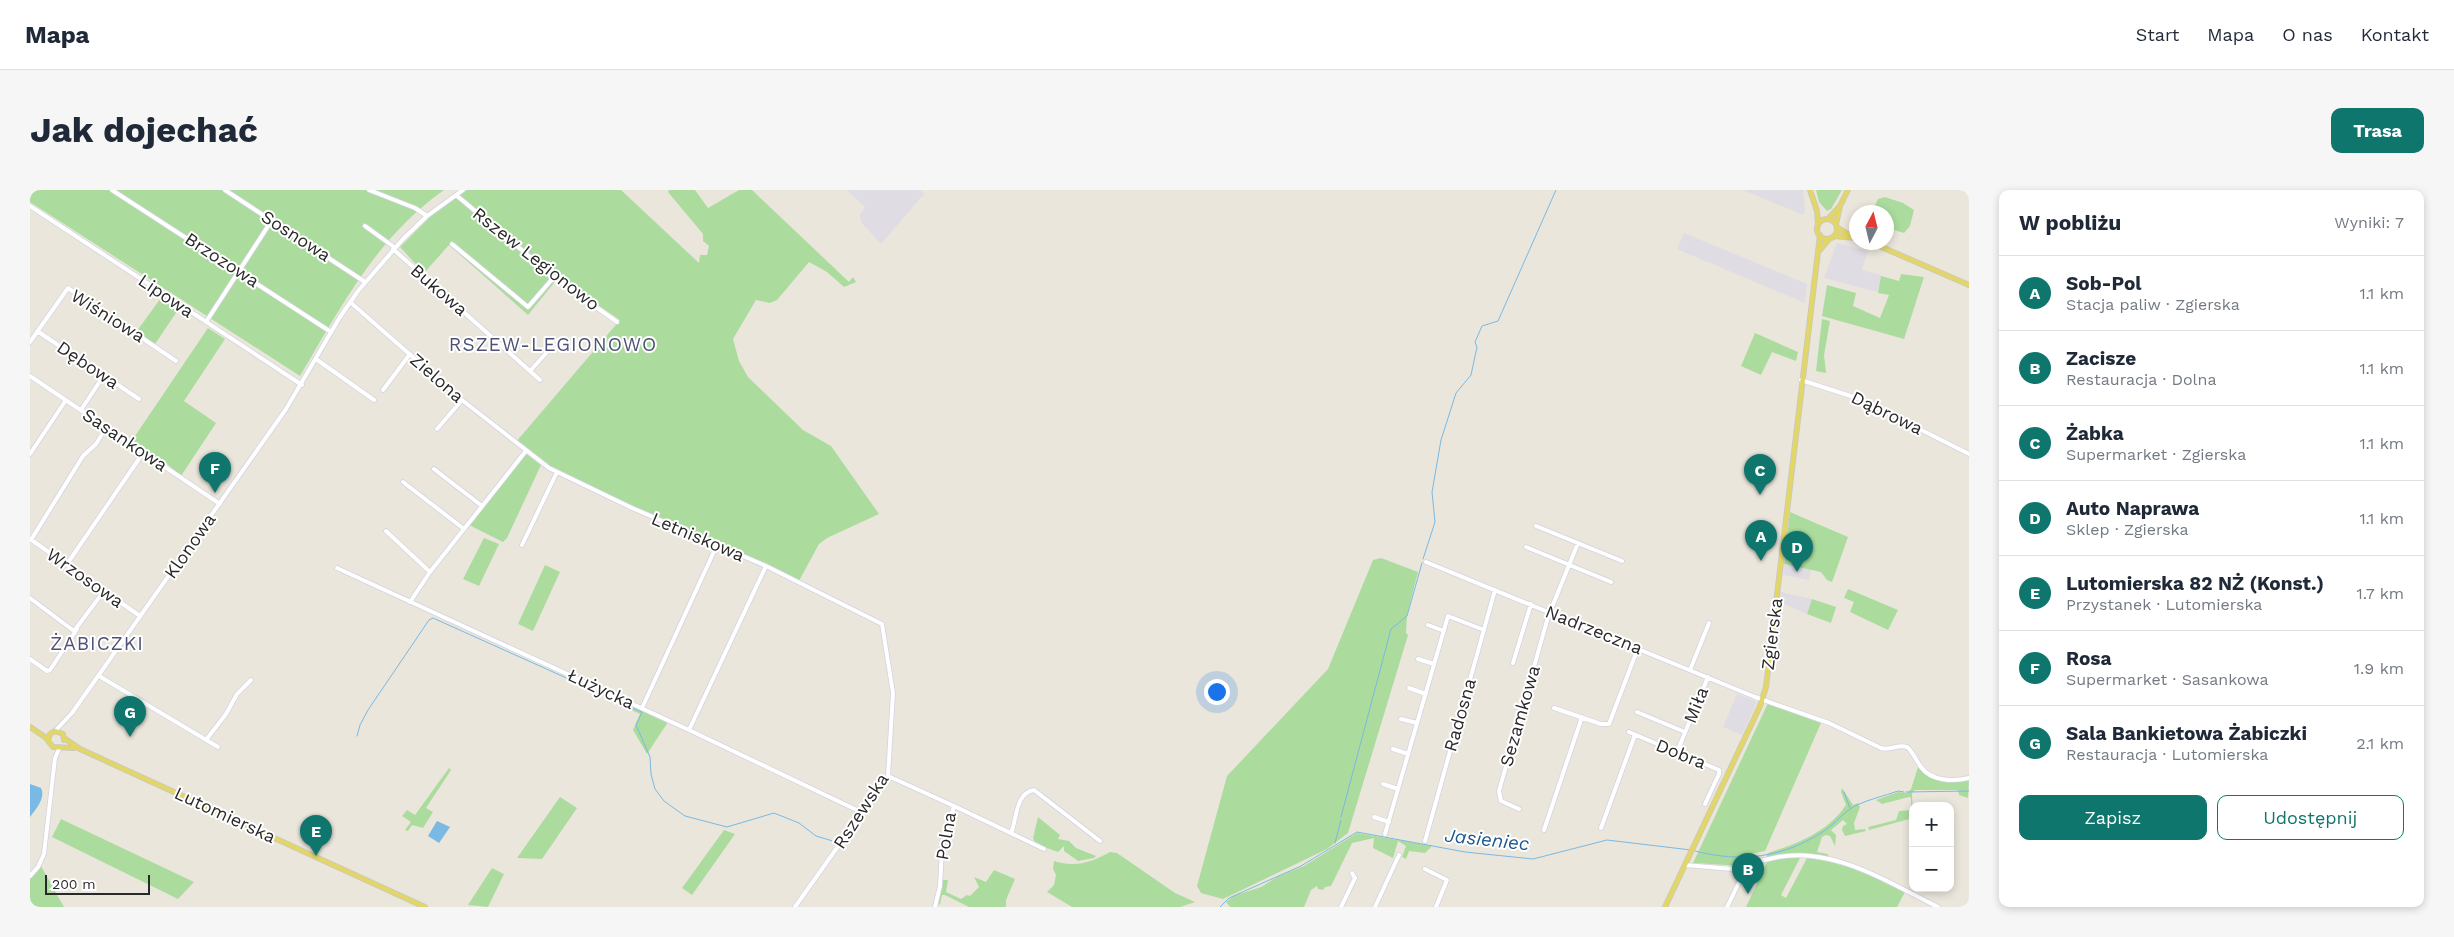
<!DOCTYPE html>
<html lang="pl">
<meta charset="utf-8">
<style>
body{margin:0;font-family:"Work Sans",sans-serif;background:#f6f6f7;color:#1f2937}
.controls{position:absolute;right:15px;bottom:15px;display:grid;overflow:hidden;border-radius:10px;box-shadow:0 2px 8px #0003}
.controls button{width:45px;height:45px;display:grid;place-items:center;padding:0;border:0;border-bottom:1px solid #e0e1e3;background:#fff;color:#1f2937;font:25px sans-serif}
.compass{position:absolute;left:1819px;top:15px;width:45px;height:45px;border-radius:50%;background:#fff;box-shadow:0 2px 8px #0003;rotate:7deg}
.scale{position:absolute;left:15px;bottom:12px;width:105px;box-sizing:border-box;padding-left:5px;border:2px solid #292929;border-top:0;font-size:14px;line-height:18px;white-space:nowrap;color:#292929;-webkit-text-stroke:4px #fff;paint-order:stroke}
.you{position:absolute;left:1186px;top:501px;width:18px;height:18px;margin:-12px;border:4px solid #fff;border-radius:50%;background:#1a73e8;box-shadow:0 0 0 8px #1a73e833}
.badge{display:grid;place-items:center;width:32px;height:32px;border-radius:50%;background:#0f766e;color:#fff;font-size:16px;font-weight:700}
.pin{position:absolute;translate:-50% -41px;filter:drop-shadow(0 1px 2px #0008)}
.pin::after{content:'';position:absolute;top:26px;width:18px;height:15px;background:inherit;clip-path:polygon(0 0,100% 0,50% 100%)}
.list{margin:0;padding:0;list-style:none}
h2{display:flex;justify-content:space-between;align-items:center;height:65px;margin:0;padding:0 20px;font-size:21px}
h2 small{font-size:16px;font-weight:400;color:#747a83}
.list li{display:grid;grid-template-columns:32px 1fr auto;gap:15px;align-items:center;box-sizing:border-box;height:75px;padding:0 20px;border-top:1px solid #e0e1e3}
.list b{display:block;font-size:19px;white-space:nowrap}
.list p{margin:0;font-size:16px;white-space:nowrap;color:#747a83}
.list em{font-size:16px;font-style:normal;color:#747a83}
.actions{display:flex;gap:10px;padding:15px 20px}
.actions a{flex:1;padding:11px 0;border:1px solid #0f766e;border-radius:10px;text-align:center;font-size:18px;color:#0f766e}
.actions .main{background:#0f766e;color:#fff}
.map{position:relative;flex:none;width:1939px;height:717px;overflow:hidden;border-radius:10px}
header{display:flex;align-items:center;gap:30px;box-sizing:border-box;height:70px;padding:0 25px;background:#fff;border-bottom:1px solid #e0e1e3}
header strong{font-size:24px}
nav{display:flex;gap:28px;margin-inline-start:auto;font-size:18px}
.intro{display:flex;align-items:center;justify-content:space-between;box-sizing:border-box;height:120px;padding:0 30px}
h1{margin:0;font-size:35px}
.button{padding:12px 22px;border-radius:10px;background:#0f766e;color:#fff;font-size:18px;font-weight:700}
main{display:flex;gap:30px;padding:0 30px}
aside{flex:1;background:#fff;border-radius:10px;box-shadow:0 2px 8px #0003}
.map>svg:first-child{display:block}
.industrial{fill:#dfdce3}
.green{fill:#abdc9e}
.water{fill:#79b9e3}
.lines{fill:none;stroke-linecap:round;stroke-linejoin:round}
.stream{stroke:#79b9e3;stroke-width:1}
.minor-casing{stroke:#d2d3e1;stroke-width:5.5}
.major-casing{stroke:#c7c7c7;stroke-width:6}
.minor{stroke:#fff;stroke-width:4}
.major{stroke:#e3d668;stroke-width:4.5}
.labels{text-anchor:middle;stroke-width:4;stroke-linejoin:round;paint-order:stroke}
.street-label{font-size:18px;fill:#292929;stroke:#fff}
.neighbourhood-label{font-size:19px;letter-spacing:1px;fill:#4e5075;stroke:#fff}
.water-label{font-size:19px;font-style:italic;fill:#1a578d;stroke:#fff}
</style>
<header>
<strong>Mapa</strong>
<nav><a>Start</a><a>Mapa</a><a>O nas</a><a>Kontakt</a></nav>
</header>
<div class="intro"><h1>Jak dojechać</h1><a class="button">Trasa</a></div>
<main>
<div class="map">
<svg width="1939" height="717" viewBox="0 0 1939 717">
<rect width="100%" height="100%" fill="#eae6dc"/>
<path class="industrial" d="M 817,0 L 890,0 L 894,4 L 851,54 L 831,32 L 830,25 L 835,17 Z
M 1713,0 L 1773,0 L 1775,19 L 1773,25 Z
M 1654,43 L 1777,94 L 1775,113 L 1647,59 Z
M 1807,53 L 1838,61 L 1832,80 L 1851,85 L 1848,102 L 1794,88 Z
M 1725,332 L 1747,341 L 1746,356 L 1719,345 Z
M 1754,374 L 1781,380 L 1779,390 L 1753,385 Z
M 1750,402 L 1782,409 L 1777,424 L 1749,412 Z
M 1707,504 L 1727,512 L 1712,545 L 1693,537 Z"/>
<path class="green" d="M 0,0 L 414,0 C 346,48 311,117 270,186 L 0,12 Z
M 437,0 L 591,0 L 669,73 L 670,65 L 677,65 L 679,56 L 673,51 L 673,44 L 638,2 L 639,0 L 665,0 L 678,18 L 709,0 L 722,0 L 819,92 L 823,87 L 826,92 L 814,97 L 797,82 L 779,72 L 747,110 L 740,113 L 726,110 L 703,149 L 709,171 L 718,187 L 773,240 L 801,256 L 849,324 L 797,348 L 789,354 L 769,391 L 522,279 L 486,252 L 590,130 L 528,88 L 498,125 L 419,55 L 394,83 L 370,57 L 403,24 Z
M 1786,0 L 1812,0 L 1801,19 L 1797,21 L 1789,12 Z
M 1855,7 L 1873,13 L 1884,20 L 1880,36 L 1874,43 L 1857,38 L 1856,22 L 1842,22 L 1848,9 Z
M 1871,84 L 1894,87 L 1874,149 L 1792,126 L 1797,95 L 1826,103 L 1823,116 L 1850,128 L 1859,105 L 1848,103 L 1851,86 L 1869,91 Z
M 133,105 L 150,117 L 125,154 L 107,141 Z
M 1792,129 L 1800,131 L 1794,165 L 1796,183 L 1786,181 Z
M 178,138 L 195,149 L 154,211 L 186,233 L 151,286 L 136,273 L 101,252 Z
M 1725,143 L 1768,162 L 1766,171 L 1742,162 L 1731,185 L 1711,176 Z
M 495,263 L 511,275 L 477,348 L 473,352 L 439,335 Z
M 1760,322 L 1818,347 L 1802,392 L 1797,390 L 1791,382 L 1754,374 Z
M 454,348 L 469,354 L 449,396 L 433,389 Z
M 1351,368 L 1388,382 L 1377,425 L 1376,443 L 1378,445 L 1318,643 L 1297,659 L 1193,709 L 1171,703 L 1167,696 L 1197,586 L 1298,479 L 1343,370 Z
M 515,375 L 530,382 L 503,441 L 488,434 Z
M 1818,399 L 1868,420 L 1858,440 L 1820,422 L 1824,412 L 1814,408 Z
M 1782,409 L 1806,417 L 1801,433 L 1777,424 Z
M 1738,513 L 1791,533 L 1735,661 L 1720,664 L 1713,676 L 1663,673 Z
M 598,514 L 638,532 L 617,564 L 603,540 L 610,524 L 595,517 Z
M 1888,577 C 1903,591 1920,594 1939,590 L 1938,608 L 1929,605 L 1928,600 L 1885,600 L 1882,603 L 1883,628 L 1839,640 L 1838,637 L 1866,630 L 1869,621 L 1881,620 L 1881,608 L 1879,607 L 1852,614 L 1846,610 L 1868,602 L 1877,603 L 1881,599 Z
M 419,578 L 421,580 L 396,618 L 403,622 L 393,638 L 382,635 L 378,641 L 375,640 L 381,632 L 372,626 L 377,620 L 385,625 Z
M 1812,598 L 1823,615 L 1828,613 L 1830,617 L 1824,633 L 1825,640 L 1835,639 L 1836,641 L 1815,646 L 1812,640 L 1813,636 L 1817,634 L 1813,630 L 1801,640 L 1806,645 L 1805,656 L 1800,646 L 1796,645 L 1792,647 L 1787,662 L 1798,664 L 1798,667 L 1767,665 L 1736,668 L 1738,663 C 1767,654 1798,642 1816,615 L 1811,602 Z
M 530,607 L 547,618 L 512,669 L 487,668 Z
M 1008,627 L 1030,645 L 1028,649 L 1039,651 L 1046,658 L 1066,666 L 1064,668 L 1048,671 L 1034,661 L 1034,656 L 1028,662 L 1006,654 L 1003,648 Z
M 31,629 L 164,692 L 148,709 L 22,647 Z
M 694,640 L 705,644 L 662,705 L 652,698 Z
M 1327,643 L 1402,656 L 1395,663 L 1379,661 L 1376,669 L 1372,667 L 1376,656 L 1368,651 L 1363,668 L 1343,658 L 1344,648 L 1322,653 L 1301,696 L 1295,697 L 1293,700 L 1288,699 L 1287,696 L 1281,700 L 1274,717 L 1200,717 L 1196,712 L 1203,706 L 1231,697 L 1247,687 L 1274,676 Z
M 1080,662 L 1087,663 L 1145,703 L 1165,712 L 1150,717 L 1042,717 L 1017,702 L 1024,695 L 1026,685 L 1023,679 L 1024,671 C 1045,678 1062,672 1080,662 Z
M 1749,668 L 1770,668 L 1751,705 L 1756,708 L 1777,668 C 1813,672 1843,686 1875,702 L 1867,717 L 1716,717 L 1737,672 Z
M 11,676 L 34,717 L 0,717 L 0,688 Z
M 462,678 L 474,684 L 458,717 L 438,715 Z
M 964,680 L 985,689 L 976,710 L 976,717 L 939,717 L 915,705 L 912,705 L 910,714 L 907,716 L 912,690 L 918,690 L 916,702 L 931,709 L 937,705 L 940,706 L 949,697 L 944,687 L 956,692 Z"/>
<path class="water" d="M 0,594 L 11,598 C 16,608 6,619 0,627 Z
M 407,631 L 420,637 L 409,653 L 398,646 Z"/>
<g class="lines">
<path class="stream" d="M 1393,369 L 1405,332 L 1402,302 L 1411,250 L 1426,203 L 1441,185 L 1447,157 L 1445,152 L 1452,136 L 1468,131 L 1526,0
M 327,546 L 330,535 L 338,520 L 399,430 L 403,428 L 612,522 L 606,535 L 620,567 L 621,584 L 625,599 L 634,611 L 655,626 L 697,637 L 744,623 L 769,633 L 786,646 L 806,652
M 1814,602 L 1820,618
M 1876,602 L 1939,601
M 1311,627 L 1361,439 L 1377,426 L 1392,373
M 1305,653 L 1311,630
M 1665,661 C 1711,673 1753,668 1794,641 C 1806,633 1814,621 1827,615 C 1840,609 1854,606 1868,601 L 1874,602
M 1190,717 L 1199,708 L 1271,676 L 1327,642 L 1435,662 L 1503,669 L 1577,650 L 1661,660"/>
<g class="minor-casing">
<path id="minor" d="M 82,0 L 301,142
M 195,0 L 335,92
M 339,0 L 385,18 L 397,26
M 426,5 L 524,87 L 587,132
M 0,16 L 272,195
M 335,36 L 364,57
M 422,54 L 498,117 L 524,87
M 363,59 L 510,190
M 320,112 L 432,210 L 519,278 L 602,318 L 736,376 L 852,434 L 863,503 L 858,586 L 765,717
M 176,132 L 242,30
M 7,141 L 109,209
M 0,152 L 38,98 L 146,171
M 286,169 L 344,210
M 500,181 L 519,160
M 0,186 L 190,314
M 1771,190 L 1830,209 L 1939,264
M 353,200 L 380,164
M 51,220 L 74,185
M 407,239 L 432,210
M 0,264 L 36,210
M 404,279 L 452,316
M 373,292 L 434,339
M 1506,336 L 1592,371
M 356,341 L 400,382
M 0,349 L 110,426
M 1,350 L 53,266 L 66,254 L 76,238
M 492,355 L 527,282
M 1496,357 L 1581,392
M 1396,372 L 1725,507 L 1799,533 L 1851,558 C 1860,561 1867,554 1877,557 C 1883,562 1886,570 1891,577 C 1901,591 1923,592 1939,588
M 37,374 L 113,263
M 307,378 L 659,540 L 833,623
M 0,408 L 44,441 L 74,401
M 380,412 L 400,382 L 495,262
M 1398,435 L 1414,441
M 0,469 L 17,481 L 20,480 L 47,439
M 1388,469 L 1404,474
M 1483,473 L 1501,414
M 1660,480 L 1679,433
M 69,486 L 188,557
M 1379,498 L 1396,504
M 612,518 L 687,355
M 1524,518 L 1571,534 L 1579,534 L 1608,458
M 1607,522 L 1655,542
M 1371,529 L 1387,533
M 659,540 L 736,376
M 25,541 L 42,523 L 256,219 L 310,127 L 328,101 L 373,49 L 397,26 L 433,0
M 1599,542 L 1689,580 L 1689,584 L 1675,614
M 176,550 L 196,524 L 207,504 L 221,490
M 1363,559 L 1378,564
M 1647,562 L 1678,487
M 858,586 L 924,616 L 912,659 L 910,696 L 905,717
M 1353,594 L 1368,599
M 924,616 L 1014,659
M 1489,619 L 1471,611 L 1469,601 L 1518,427 L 1548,353
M 1344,627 L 1359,632
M 1571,638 L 1605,545
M 1514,640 L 1552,527
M 981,643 C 987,630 985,603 1004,600 L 1070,651
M 1355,644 L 1418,426 L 1454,440
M 1395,651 L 1465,400
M 1655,675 L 1715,680 C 1721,673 1730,671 1739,669 C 1799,653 1857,692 1908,717
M 1395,679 L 1417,690 L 1406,717
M 0,686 L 8,677 L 14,664 L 25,568 L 30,557
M 1311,717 L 1325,688 L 1322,683
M 1345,717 L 1369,665
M 1697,717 L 1715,680"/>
</g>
<g class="major-casing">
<path id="major" d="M 1780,0 L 1787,21 L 1788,34
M1787 39a10 10 0 1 1 20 0a10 10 0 1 1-20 0Z
M 1798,29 L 1809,17
M 1806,34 L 1810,16 L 1818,0
M 1808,38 L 1821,46
M 1804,46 L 1826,48
M 1840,52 L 1939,95
M 1789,61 L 1799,49
M 0,537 L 15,547 L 23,557 L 44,558
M 34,548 L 50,559 L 395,717
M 18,550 L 20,544 L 25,541 L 33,544 L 34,550
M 1635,717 L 1730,516 L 1736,497 L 1790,45"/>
</g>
<use href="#minor" class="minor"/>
<use href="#major" class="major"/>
</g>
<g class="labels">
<g class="street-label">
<text transform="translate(266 46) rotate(33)" y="6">Sosnowa</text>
<text transform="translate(506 69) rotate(38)" y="6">Rszew Legionowo</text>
<text transform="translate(192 70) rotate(33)" y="6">Brzozowa</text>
<text transform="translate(409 100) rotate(41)" y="6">Bukowa</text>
<text transform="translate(136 106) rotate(34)" y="6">Lipowa</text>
<text transform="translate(78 126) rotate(32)" y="6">Wiśniowa</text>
<text transform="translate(58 175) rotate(34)" y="6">Dębowa</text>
<text transform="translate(407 188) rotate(41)" y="6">Zielona</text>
<text transform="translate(1857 223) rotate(26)" y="6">Dąbrowa</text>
<text transform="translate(95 250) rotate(34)" y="6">Sasankowa</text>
<text transform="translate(668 347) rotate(23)" y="6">Letniskowa</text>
<text transform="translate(160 356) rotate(-55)" y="6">Klonowa</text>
<text transform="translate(55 388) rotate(35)" y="6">Wrzosowa</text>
<text transform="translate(1564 440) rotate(22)" y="6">Nadrzeczna</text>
<text transform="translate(1742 444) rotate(-83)" y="6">Zgierska</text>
<text transform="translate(571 499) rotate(25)" y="6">Łużycka</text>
<text transform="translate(1666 515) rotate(-68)" y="6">Miła</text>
<text transform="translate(1430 525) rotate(-74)" y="6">Radosna</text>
<text transform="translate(1490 526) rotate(-74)" y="6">Sezamkowa</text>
<text transform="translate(1651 564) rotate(22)" y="6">Dobra</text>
<text transform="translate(831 621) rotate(-57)" y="6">Rszewska</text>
<text transform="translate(195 625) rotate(25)" y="6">Lutomierska</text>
<text transform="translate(916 646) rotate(-80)" y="6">Polna</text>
</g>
<g class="neighbourhood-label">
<text x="523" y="161">RSZEW-LEGIONOWO</text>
<text x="67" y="460">ŻABICZKI</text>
</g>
<g class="water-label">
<text transform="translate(1457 649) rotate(6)" y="7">Jasieniec</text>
</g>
</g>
</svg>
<div class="controls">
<button>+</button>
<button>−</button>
</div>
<svg class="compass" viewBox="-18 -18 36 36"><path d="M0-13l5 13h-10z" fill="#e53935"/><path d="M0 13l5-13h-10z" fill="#747a83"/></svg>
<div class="scale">200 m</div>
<div class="you"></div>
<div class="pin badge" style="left:1731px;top:371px">A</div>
<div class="pin badge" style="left:1718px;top:704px">B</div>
<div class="pin badge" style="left:1730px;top:305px">C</div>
<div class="pin badge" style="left:1767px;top:382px">D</div>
<div class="pin badge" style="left:286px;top:666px">E</div>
<div class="pin badge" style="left:185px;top:303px">F</div>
<div class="pin badge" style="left:100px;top:547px">G</div>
</div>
<aside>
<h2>W pobliżu<small>Wyniki: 7</small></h2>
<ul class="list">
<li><span class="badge">A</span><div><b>Sob-Pol</b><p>Stacja paliw · Zgierska</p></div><em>1.1 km</em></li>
<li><span class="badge">B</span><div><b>Zacisze</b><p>Restauracja · Dolna</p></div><em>1.1 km</em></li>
<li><span class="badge">C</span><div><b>Żabka</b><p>Supermarket · Zgierska</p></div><em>1.1 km</em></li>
<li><span class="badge">D</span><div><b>Auto Naprawa</b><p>Sklep · Zgierska</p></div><em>1.1 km</em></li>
<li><span class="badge">E</span><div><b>Lutomierska 82 NŻ (Konst.)</b><p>Przystanek · Lutomierska</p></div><em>1.7 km</em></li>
<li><span class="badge">F</span><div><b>Rosa</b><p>Supermarket · Sasankowa</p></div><em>1.9 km</em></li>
<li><span class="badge">G</span><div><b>Sala Bankietowa Żabiczki</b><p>Restauracja · Lutomierska</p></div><em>2.1 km</em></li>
</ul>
<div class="actions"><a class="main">Zapisz</a><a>Udostępnij</a></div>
</aside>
</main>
